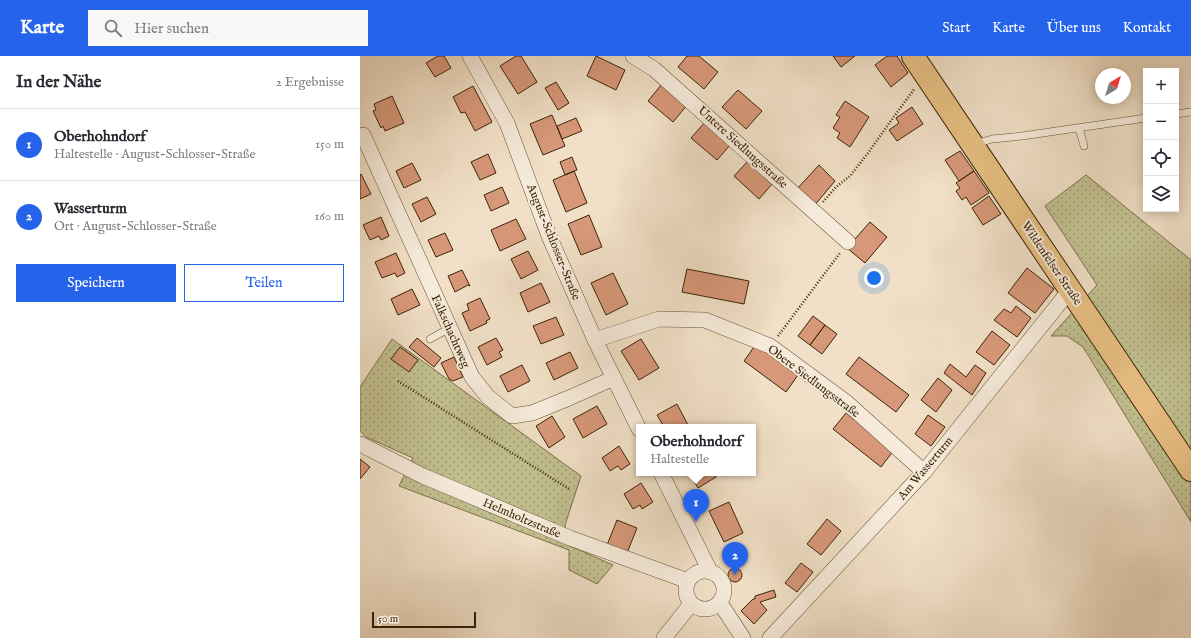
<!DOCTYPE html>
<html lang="de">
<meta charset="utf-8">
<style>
body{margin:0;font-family:"IM FELL English",serif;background:#f7f7f7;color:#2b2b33}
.controls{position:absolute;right:12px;top:12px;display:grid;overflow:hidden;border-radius:0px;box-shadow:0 2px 10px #0003}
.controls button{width:36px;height:36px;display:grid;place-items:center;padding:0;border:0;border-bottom:1px solid #e1e1e2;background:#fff;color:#2b2b33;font:20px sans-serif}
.compass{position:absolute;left:735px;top:12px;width:36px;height:36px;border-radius:50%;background:#fff;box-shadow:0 2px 10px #0003;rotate:38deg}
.scale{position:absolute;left:12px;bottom:10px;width:104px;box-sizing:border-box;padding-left:4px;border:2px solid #3c2507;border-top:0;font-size:11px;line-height:14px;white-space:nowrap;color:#3c2507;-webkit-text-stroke:3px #f6ebdb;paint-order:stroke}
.you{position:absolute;left:514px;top:222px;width:14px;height:14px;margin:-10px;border:3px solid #fff;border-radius:50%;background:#1a73e8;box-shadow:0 0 0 6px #1a73e833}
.badge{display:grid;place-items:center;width:26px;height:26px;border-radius:50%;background:#2563eb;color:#fff;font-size:13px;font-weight:700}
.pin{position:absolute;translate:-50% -33px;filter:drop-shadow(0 1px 2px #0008)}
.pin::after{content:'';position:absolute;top:21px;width:14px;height:12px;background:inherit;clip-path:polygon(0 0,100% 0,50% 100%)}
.popup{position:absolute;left:276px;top:368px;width:120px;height:52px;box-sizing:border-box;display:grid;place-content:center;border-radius:0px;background:#fff;filter:drop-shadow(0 1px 3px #0005);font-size:13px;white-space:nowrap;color:#7c7c81}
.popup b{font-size:15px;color:#2b2b33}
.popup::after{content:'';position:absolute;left:50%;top:100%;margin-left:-8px;border:8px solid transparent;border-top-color:#fff}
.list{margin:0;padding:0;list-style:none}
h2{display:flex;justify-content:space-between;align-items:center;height:52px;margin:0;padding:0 16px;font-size:17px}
h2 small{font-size:13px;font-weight:400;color:#7c7c81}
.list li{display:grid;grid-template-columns:26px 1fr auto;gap:12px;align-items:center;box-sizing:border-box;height:72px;padding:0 16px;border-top:1px solid #e1e1e2}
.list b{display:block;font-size:15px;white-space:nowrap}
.list p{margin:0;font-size:13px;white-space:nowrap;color:#7c7c81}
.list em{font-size:13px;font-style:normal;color:#7c7c81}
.actions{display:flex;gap:8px;padding:12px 16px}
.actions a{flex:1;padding:9px 0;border:1px solid #2563eb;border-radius:0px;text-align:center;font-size:14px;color:#2563eb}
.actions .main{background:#2563eb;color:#fff}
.icon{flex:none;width:22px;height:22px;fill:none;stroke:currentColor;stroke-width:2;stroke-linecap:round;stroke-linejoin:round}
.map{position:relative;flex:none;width:831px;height:582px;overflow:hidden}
header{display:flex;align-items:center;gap:24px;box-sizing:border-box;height:56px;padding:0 20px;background:#2563eb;color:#fff}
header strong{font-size:19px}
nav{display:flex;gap:22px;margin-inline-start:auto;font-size:14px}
.search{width:280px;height:36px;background:#f7f7f7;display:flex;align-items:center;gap:10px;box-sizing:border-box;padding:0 14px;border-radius:0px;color:#7c7c81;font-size:15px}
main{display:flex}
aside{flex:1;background:#fff}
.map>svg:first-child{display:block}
.grass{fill:url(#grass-dots);stroke:#7f724c}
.building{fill:#d79879;stroke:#3c2507}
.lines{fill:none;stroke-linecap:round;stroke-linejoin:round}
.lane-casing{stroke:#695437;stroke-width:8}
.street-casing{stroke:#695437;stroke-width:16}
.primary-casing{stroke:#3c2507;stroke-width:24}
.path{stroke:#3c2507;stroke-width:2.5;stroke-dasharray:1 2;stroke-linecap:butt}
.lane{stroke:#f6ebdb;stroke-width:7}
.street{stroke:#f6ebdb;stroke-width:15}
.primary{stroke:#e8c084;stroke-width:22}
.labels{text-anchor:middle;stroke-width:4;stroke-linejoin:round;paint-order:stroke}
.street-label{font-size:12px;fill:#3c2507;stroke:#f6ebdb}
</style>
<header>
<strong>Karte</strong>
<div class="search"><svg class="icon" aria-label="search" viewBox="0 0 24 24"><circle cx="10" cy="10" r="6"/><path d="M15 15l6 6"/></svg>Hier suchen</div>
<nav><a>Start</a><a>Karte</a><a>Über uns</a><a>Kontakt</a></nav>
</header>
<main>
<aside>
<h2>In der Nähe<small>2 Ergebnisse</small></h2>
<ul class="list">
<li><span class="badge">1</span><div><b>Oberhohndorf</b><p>Haltestelle · August-Schlosser-Straße</p></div><em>150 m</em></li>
<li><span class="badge">2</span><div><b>Wasserturm</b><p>Ort · August-Schlosser-Straße</p></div><em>160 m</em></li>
</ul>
<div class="actions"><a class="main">Speichern</a><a>Teilen</a></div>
</aside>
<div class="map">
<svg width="831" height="582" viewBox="0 0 831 582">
<defs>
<pattern id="grass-dots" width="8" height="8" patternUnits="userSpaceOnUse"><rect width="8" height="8" fill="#c2c090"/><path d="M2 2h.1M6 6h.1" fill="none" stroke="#9f9c74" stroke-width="1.8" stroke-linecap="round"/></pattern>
</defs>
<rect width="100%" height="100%" fill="#f1e0c7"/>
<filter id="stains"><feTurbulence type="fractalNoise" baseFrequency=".005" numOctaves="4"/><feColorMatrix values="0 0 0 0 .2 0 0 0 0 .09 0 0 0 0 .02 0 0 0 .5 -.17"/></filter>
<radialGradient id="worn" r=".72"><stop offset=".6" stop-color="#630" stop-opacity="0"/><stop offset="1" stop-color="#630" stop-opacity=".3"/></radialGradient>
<path class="grass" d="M 726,119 L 831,204 L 831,466 L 723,291 L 707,280 L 691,280 L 737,229 L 685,150 Z
M 32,283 L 221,420 L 205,469 L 210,490 L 253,509 L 237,528 L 209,514 L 209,494 L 39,430 L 53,402 L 6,381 L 0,375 L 0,331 Z"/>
<path class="building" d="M 78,0 L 84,0 L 91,12 L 75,21 L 66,7 Z
M 156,0 L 161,0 L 177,26 L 158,38 L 140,10 Z
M 236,0 L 265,14 L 256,34 L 227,20 Z
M 327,0 L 339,0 L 358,16 L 344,33 L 318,11 Z
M 473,0 L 495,0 L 481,11 Z
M 527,0 L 537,0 L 548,17 L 531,31 L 515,9 Z
M 196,26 L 209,47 L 198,54 L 185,32 Z
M 302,28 L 328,48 L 313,66 L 288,45 Z
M 113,30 L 132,66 L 115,75 L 105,56 L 101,57 L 93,41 Z
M 378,34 L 402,55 L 386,73 L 362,51 Z
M 32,40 L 44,67 L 25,75 L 23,70 L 21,72 L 13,55 L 16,54 L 14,48 Z
M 485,45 L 509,61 L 490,91 L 477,82 L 480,77 L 473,72 L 480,61 L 476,59 Z
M 552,51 L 563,68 L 537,85 L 529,74 L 539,67 L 536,62 Z
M 192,59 L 205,90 L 183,99 L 170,68 Z
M 216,62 L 222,75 L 202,83 L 197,70 Z
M 346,65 L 371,88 L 357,104 L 331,82 Z
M 600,95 L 614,115 L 599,125 L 585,104 Z
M 128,98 L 136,117 L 120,124 L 111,106 Z
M 212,101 L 217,114 L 205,119 L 200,106 Z
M 389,104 L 413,127 L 399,143 L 374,120 Z
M 52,107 L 61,124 L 44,132 L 36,115 Z
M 459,109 L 475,125 L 454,150 L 436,134 Z
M 214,115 L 227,147 L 206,156 L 193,124 Z
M 614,115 L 629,137 L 611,149 L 606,141 L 602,144 L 596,135 L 600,132 L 596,127 Z
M 1,118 L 11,138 L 0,143 L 0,119 Z
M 142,131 L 149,147 L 131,155 L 124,139 Z
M 629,140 L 641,158 L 623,169 L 612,152 Z
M 67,141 L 76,158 L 61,166 L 52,148 Z
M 229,159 L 242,191 L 221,199 L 208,168 Z
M 21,161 L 29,180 L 21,184 L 19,180 L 10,184 L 3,169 Z
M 156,163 L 166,183 L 140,195 L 131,174 Z
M 510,166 L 527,181 L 505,207 L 487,192 Z
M 85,177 L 93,194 L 76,201 L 68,184 Z
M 168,195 L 178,214 L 161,223 L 151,203 Z
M 36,197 L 45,217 L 37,221 L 35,217 L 22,222 L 15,206 Z
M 667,212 L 694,233 L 675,257 L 648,237 Z
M 327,213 L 389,225 L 384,248 L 322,236 Z
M 102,214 L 110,230 L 108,229 L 95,236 L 88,220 Z
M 253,217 L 268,248 L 246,259 L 231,227 Z
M 181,227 L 190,246 L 168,256 L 160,237 Z
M 52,233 L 60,249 L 38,259 L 31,243 Z
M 120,242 L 130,263 L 126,265 L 127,267 L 110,275 L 102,257 L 109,254 L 107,248 Z
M 656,250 L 671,262 L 657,281 L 634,264 L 644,253 L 651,257 Z
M 453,260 L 465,269 L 450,289 L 438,280 Z
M 196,261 L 204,279 L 181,288 L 173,270 Z
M 465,269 L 477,278 L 462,298 L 450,289 Z
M 632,275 L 650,289 L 634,309 L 616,296 Z
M 57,282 L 81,302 L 74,311 L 49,291 Z
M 136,282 L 143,294 L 139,296 L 142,301 L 127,309 L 118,291 Z
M 281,283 L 299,312 L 279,324 L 261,295 Z
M 396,288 L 438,319 L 426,336 L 384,305 Z
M 40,291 L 58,304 L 49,316 L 31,303 Z
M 210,296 L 218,312 L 194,324 L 186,307 Z
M 94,301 L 103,321 L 93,325 L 89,323 L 81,307 Z
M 499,301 L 549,339 L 536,356 L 486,318 Z
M 590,308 L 606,321 L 615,309 L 626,317 L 612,339 L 584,317 Z
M 162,309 L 170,325 L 148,336 L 140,320 Z
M 578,322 L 592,334 L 576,356 L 561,344 Z
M 317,348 L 329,371 L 304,371 L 297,359 Z
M 237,350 L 247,368 L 223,382 L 213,363 Z
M 486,357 L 534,394 L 521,411 L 473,373 Z
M 568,359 L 585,371 L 571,390 L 555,378 Z
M 192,360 L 205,381 L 189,392 L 176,370 Z
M 259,390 L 270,408 L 261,414 L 258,410 L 250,415 L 242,402 Z
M 0,403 L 10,411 L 0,423 Z
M 329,417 L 354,417 L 356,421 L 338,432 Z
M 281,427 L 293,446 L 282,453 L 280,449 L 273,453 L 264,438 Z
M 369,446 L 383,477 L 364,486 L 349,455 Z
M 467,463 L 481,475 L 461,499 L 447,488 Z
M 257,464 L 277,472 L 267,497 L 247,489 Z
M 441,507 L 453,516 L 437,536 L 425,527 Z
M368 519a7 7 0 1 1 14 0a7 7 0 1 1-14 0Z
M 414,534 L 416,541 L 400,546 L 407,554 L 394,568 L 381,555 L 393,543 L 395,543 L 395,540 Z"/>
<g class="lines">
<g class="lane-casing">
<path id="lane" d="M 816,58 L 831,56
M 719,72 L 724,90
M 615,88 L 632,83 L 662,80 L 786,62
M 70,283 L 90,272"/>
</g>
<g class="street-casing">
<path id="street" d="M 110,0 L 147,67 L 189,180 L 235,284 L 279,373
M 273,0 L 294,13 L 488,186
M 3,79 L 112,321 L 128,341 L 152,360 L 172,357 L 209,342 L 254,322
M 235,284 L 299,263 L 345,264 L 410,290 L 486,346 L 564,416
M 0,388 L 63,420 L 210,482 L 328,525
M 301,417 L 350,515
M326 534a19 19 0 1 1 38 0a19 19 0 1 1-38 0Z
M 360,547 L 383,582
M 304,582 L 331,548
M 410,582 L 564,416 L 710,234"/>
</g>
<g class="primary-casing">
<path id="primary" d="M 553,0 L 831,414"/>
</g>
<path class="path" d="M 463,146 L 476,131 L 490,120 L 508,97 L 530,66 L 555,32
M 418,280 L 480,197
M 38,325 L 209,433"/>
<use href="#lane" class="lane"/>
<use href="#street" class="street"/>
<use href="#primary" class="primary"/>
</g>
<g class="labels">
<g class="street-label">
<text transform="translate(383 91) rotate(42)" y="4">Untere Siedlungsstraße</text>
<text transform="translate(194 186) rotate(68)" y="4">August-Schlosser-Straße</text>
<text transform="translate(692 207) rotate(56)" y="4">Wildenfelser Straße</text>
<text transform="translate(91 275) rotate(66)" y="4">Falkschachtweg</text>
<text transform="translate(454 325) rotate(37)" y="4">Obere Siedlungsstraße</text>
<text transform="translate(565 412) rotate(-50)" y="4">Am Wasserturm</text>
<text transform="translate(162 462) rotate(23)" y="4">Helmholtzstraße</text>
</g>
</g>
<rect width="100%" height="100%" filter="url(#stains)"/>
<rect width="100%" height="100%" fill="url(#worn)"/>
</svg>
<div class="controls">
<button>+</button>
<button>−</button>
<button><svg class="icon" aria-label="locate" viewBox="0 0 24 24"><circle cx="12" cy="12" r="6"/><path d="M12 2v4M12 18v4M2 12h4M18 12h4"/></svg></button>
<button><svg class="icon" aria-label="layers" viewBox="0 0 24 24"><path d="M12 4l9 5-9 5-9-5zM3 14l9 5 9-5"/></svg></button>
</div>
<svg class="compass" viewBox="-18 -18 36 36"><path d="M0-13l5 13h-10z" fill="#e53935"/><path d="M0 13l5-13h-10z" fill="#7c7c81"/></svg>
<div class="scale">50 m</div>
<div class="you"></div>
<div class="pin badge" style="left:336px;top:466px">1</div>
<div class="popup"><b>Oberhohndorf</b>Haltestelle</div>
<div class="pin badge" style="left:375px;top:519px">2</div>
</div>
</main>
